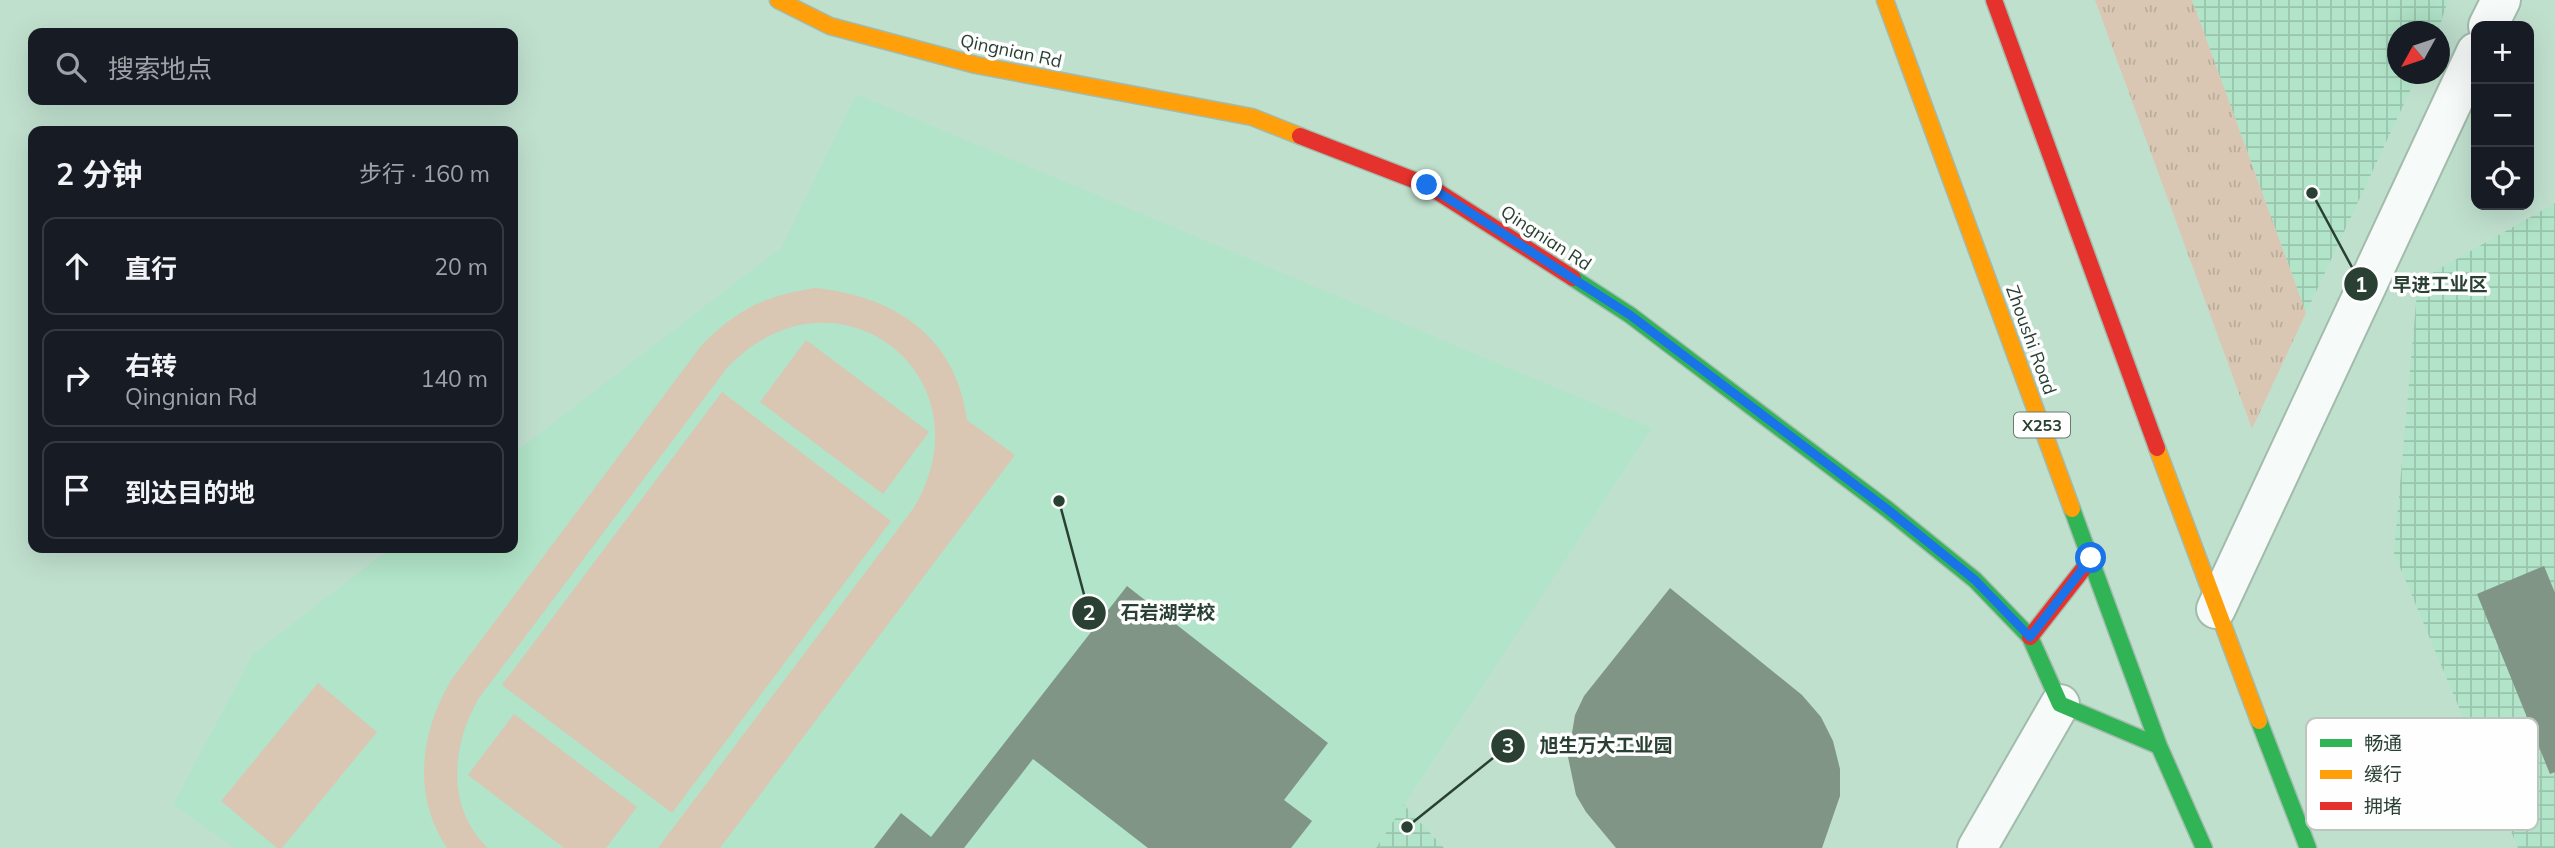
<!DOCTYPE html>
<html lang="zh">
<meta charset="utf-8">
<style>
body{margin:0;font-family:Mulish,"Noto Sans SC",sans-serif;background:#242831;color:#f1f3f6}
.controls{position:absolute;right:21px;top:21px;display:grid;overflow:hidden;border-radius:14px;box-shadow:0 7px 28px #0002}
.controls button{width:63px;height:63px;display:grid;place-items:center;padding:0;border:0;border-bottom:2px solid #363941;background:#171b24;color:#f1f3f6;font:35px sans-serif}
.compass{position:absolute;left:2387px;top:21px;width:63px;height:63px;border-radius:50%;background:#171b24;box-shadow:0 7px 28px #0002;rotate:230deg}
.stop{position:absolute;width:21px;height:21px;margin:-16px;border:5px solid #1a73e8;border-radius:50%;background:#fff}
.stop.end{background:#1a73e8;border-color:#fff;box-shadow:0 2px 7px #0008}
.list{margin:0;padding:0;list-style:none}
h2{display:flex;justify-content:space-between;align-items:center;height:91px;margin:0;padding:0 28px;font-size:30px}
h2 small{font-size:23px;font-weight:400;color:#9ea1a6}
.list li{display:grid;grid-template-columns:46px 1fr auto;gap:21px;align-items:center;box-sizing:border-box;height:98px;margin:0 14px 14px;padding:0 14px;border:2px solid #363941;border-radius:14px}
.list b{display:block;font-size:26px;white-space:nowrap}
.list p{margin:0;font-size:23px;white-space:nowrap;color:#9ea1a6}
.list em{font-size:23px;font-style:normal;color:#9ea1a6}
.icon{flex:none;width:38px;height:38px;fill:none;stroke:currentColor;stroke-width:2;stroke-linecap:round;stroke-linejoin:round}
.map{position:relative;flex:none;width:2555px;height:848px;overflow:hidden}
.search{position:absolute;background:#171b24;box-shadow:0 7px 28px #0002;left:28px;top:28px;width:490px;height:77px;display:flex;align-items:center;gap:18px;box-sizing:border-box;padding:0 24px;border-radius:14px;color:#9ea1a6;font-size:26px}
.panel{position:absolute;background:#171b24;box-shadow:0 7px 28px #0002;left:28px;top:126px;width:490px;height:427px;border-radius:14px}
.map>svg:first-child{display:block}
.built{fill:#b1e4c8}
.industrial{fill:url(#industrial-grid)}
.park{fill:url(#park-tufts)}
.garden{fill:#d9c7b4}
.building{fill:#809585}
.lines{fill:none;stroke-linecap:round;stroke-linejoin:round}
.street-casing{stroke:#a2bbad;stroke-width:42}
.fast-casing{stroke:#a2bbad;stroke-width:19}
.slow-casing{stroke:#a2bbad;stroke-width:19}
.jam-casing{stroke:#a2bbad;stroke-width:19}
.street{stroke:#f6faf8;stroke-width:38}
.fast{stroke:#30b455;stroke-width:16}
.slow{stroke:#ff9f0a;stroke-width:16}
.jam{stroke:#e5322d;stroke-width:16}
.route{stroke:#1a73e8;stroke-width:9}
.labels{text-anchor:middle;stroke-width:7;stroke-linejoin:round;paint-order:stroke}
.shield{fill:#fefefe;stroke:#697970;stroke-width:2}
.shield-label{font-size:16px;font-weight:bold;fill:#294033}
.street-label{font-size:18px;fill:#294033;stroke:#fefefe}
.key{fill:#fefefe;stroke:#bec5c1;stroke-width:2}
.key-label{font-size:19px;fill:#294033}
.leader{fill:none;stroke:#294033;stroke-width:2.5}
.callout-dot{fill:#294033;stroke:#fefefe;stroke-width:2.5}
.mark-label{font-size:21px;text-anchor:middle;font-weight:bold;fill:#fff}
.callout-label{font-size:19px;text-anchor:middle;font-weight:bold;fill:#294033;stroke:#fefefe;stroke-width:7;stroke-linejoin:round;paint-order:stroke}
</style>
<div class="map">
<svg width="2555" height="848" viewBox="0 0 2555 848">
<defs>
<pattern id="industrial-grid" width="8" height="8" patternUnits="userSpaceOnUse" patternTransform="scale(1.75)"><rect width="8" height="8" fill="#b1e4c8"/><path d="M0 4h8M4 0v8" fill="none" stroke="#98c5ac"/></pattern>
<pattern id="park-tufts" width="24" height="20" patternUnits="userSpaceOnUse" patternTransform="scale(1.75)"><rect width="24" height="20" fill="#d9c7b4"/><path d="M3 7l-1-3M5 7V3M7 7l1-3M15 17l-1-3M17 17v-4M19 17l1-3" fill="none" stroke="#baac9b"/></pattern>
</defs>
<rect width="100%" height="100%" fill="#c0e0ce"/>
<path class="built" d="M 856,94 L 1652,428 L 1376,848 L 235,848 L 173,805 L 253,654 L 391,548 L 513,548 L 513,454 L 782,247 Z"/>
<path class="industrial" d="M 2192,0 L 2448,0 L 2438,31 L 2398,32 L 2398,74 L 2418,74 L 2306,313 Z
M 2555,203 L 2555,848 L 2518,848 L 2394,553 L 2418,281 Z
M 1404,805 L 1444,848 L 1376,848 Z"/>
<path class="park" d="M 2095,0 L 2192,0 L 2306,313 L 2252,429 Z"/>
<path class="garden" d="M 815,288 C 894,296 956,336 967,420 L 1015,455 L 720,848 L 658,848 L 913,509 C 994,376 835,254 727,368 L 479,698 C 452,744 445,807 488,848 L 447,848 C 411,794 421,732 451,680 L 701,346 C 737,309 764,296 815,288 Z
M 806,340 L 929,432 L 883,494 L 760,402 Z
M 722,392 L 891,521 L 672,813 L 502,685 Z
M 318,683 L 377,732 L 282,848 L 277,848 L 221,801 Z
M 514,714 L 637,807 L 606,848 L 564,848 L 468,775 Z"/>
<path class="building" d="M 2544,566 L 2555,593 L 2555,772 L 2550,774 L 2477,594 Z
M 1127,586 L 1328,743 L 1284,800 L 1312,821 L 1291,848 L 1148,848 L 1033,759 L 964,848 L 874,848 L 901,813 L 931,837 Z
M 1670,588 L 1802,695 L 1821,717 L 1833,741 L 1840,769 L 1840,796 L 1822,848 L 1616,848 L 1586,812 L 1576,795 L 1568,757 L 1575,715 L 1584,696 Z"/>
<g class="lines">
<g class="street-casing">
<path id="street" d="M 2488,26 L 2501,0
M 2216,609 L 2476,52
M 1977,848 L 2060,704"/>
</g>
<g class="fast-casing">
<path id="fast" d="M 1573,278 L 1630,315 L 1887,509 L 1975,580 L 2030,637 L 2060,704 L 2159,746
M 2072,509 L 2159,746 L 2204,848
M 2259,721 L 2308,848"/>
</g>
<g class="slow-casing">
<path id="slow" d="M 778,0 L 830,26 L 976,65 L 1252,117 L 1300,136
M 1885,0 L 2072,509
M 2157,448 L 2259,721"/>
</g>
<g class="jam-casing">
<path id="jam" d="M 1994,0 L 2157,448
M 1300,136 L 1427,185 L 1573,278
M 2030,637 L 2091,559"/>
</g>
<use href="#street" class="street"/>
<use href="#fast" class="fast"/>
<use href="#slow" class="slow"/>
<use href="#jam" class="jam"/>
</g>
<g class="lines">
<path class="route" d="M 1427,185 L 1630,315 L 1887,509 L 1975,580 L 2030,637 L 2091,558"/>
</g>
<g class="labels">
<rect class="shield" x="2014" y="412.5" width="56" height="25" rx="5"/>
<g class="shield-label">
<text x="2042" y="431">X253</text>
</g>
<g class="street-label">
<text transform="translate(1011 51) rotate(12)" y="6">Qingnian Rd</text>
<text transform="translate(1546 238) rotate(33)" y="6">Qingnian Rd</text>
<text transform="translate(2031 340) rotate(70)" y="6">Zhoushi Road</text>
</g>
</g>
<rect x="2306" y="718" width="232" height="112" rx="10" class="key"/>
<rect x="2320" y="739" width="32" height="8" fill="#30b455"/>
<rect x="2320" y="770" width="32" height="9" fill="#ff9f0a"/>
<rect x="2320" y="802" width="32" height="8" fill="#e5322d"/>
<g class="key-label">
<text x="2364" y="750">畅通</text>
<text x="2364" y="781">缓行</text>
<text x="2364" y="813">拥堵</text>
</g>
<path class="leader" d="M2312 193L2361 284M1059 501L1089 613M1407 827L1508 746"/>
<g class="callout-dot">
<circle cx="2312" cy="193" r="7"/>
<circle cx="1059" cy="501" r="7"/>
<circle cx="1407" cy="827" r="7"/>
<circle cx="2361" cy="284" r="18"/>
<circle cx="1089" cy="613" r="18"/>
<circle cx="1508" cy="746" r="18"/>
</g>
<g class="mark-label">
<text x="2361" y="292">1</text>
<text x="1089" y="620">2</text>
<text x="1508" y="753">3</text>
</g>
<g class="callout-label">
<text x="2440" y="291">早进工业区</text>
<text x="1168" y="619">石岩湖学校</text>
<text x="1606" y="752">旭生万大工业园</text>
</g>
</svg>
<div class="controls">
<button>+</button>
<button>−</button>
<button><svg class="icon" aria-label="locate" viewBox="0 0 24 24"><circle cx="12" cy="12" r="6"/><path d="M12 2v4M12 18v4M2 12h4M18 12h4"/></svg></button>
</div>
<svg class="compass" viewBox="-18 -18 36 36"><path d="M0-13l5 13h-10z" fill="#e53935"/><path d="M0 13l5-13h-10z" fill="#9ea1a6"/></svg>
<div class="stop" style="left:2091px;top:558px"></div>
<div class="stop end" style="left:1427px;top:185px"></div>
<div class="search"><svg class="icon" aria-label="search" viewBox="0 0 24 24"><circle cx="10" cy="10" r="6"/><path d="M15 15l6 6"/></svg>搜索地点</div>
<section class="panel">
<h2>2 分钟<small>步行 · 160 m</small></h2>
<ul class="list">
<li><svg class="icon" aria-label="ahead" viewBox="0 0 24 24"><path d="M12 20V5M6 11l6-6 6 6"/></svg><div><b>直行</b></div><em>20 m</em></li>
<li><svg class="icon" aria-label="right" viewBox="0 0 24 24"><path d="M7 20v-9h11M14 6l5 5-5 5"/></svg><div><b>右转</b><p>Qingnian Rd</p></div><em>140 m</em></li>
<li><svg class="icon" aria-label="arrive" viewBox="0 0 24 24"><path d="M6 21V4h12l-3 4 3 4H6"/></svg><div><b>到达目的地</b></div></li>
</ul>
</section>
</div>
